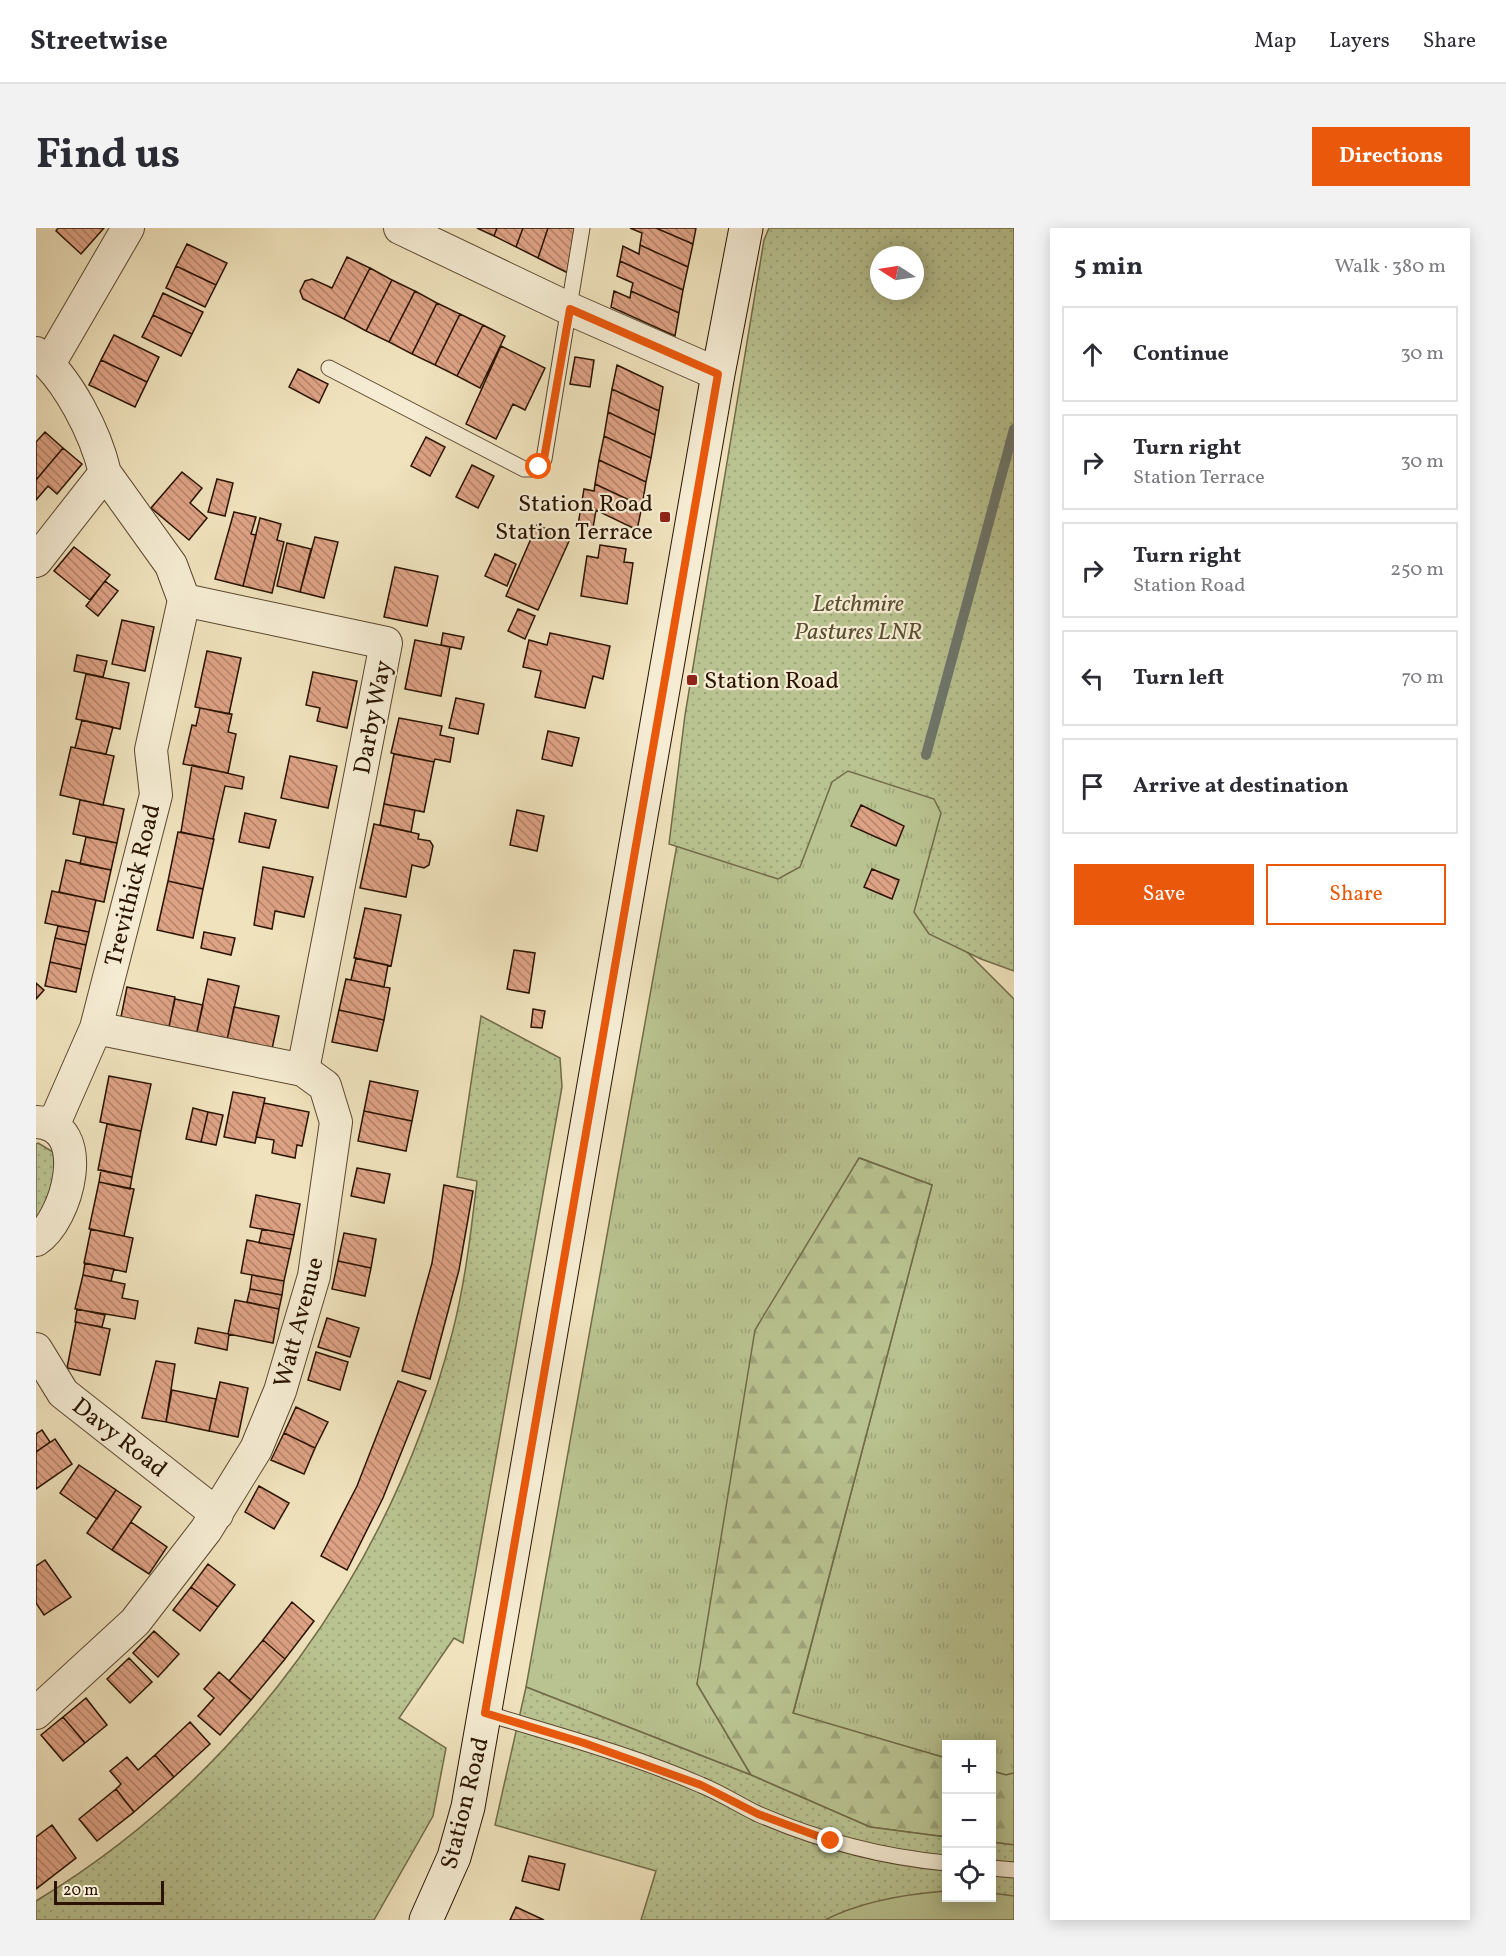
<!DOCTYPE html>
<meta charset="utf-8">
<style>
body{margin:0;font-family:Vollkorn,serif;background:#f2f2f3;color:#2b2b33}
.controls{position:absolute;right:18px;bottom:18px;display:grid;overflow:hidden;border-radius:0px;box-shadow:0 3px 15px #0003}
.controls button{width:54px;height:54px;display:grid;place-items:center;padding:0;border:0;border-bottom:2px solid #e1e1e2;background:#fff;color:#2b2b33;font:30px sans-serif}
.compass{position:absolute;left:834px;top:18px;width:54px;height:54px;border-radius:50%;background:#fff;box-shadow:0 3px 15px #0003;rotate:282deg}
.scale{position:absolute;left:18px;bottom:15px;width:110px;box-sizing:border-box;padding-left:6px;border:3px solid #2a1300;border-top:0;font-size:16px;line-height:21px;white-space:nowrap;color:#2a1300;-webkit-text-stroke:4px #f5ecd3;paint-order:stroke}
.stop{position:absolute;width:18px;height:18px;margin:-14px;border:4px solid #ea580c;border-radius:50%;background:#fff}
.stop.end{background:#ea580c;border-color:#fff;box-shadow:0 2px 6px #0008}
.list{margin:0;padding:0;list-style:none}
h2{display:flex;justify-content:space-between;align-items:center;height:78px;margin:0;padding:0 24px;font-size:26px}
h2 small{font-size:20px;font-weight:400;color:#7c7c81}
.list li{display:grid;grid-template-columns:39px 1fr auto;gap:18px;align-items:center;box-sizing:border-box;height:96px;margin:0 12px 12px;padding:0 12px;border:2px solid #e1e1e2;border-radius:0px}
.list b{display:block;font-size:22px;white-space:nowrap}
.list p{margin:0;font-size:20px;white-space:nowrap;color:#7c7c81}
.list em{font-size:20px;font-style:normal;color:#7c7c81}
.actions{display:flex;gap:12px;padding:18px 24px}
.actions a{flex:1;padding:14px 0;border:2px solid #ea580c;border-radius:0px;text-align:center;font-size:21px;color:#ea580c}
.actions .main{background:#ea580c;color:#fff}
.icon{flex:none;width:33px;height:33px;fill:none;stroke:currentColor;stroke-width:2;stroke-linecap:round;stroke-linejoin:round}
.map{position:relative;flex:none;width:978px;height:1692px;overflow:hidden;border-radius:0px}
header{display:flex;align-items:center;gap:36px;box-sizing:border-box;height:84px;padding:0 30px;background:#fff;border-bottom:2px solid #e1e1e2}
header strong{font-size:28px}
nav{display:flex;gap:33px;margin-inline-start:auto;font-size:21px}
.intro{display:flex;align-items:center;justify-content:space-between;box-sizing:border-box;height:144px;padding:0 36px}
h1{margin:0;font-size:42px}
.button{padding:15px 27px;border-radius:0px;background:#ea580c;color:#fff;font-size:21px;font-weight:700}
main{display:flex;gap:36px;padding:0 36px}
aside{flex:1;background:#fff;border-radius:0px;box-shadow:0 3px 15px #0003}
.map>svg:first-child{display:block}
.grass{fill:url(#grass-tufts);stroke:#726b48;stroke-width:1.5;fill-rule:evenodd}
.forest{fill:url(#forest-firs);stroke:#726b48;stroke-width:1.5}
.park{fill:url(#park-dots);stroke:#726b48;stroke-width:1.5;fill-rule:evenodd}
.pitch{fill:#b9c391;stroke:#726b48;stroke-width:1.5}
.lines{fill:none;stroke-linecap:round;stroke-linejoin:round}
.stream{stroke:#6e786e;stroke-width:10}
.building{fill:url(#building-back-hatch);stroke:#2a1300;stroke-width:1.5}
.lane-casing{stroke:#5b472f;stroke-width:17}
.street-casing{stroke:#5b472f;stroke-width:34}
.secondary-casing{stroke:#2a1300;stroke-width:35}
.lane{stroke:#f5ecd3;stroke-width:15}
.street{stroke:#f5ecd3;stroke-width:32}
.secondary{stroke:#f5ecd3;stroke-width:33}
.route{stroke:#ea580c;stroke-width:8}
.poi-dot{fill:#8f2418;stroke:#f5ecd3;stroke-width:2}
.labels{text-anchor:middle;stroke-width:4.5;stroke-linejoin:round;paint-order:stroke}
.poi-label{font-size:24px;fill:#2a1300;stroke:#f5ecd3;text-anchor:end}
.park-label{font-size:24px;font-style:italic;fill:#5c5133;stroke:#f5ecd3}
.street-label{font-size:24px;fill:#2a1300;stroke:#f5ecd3}
</style>
<header>
<strong>Streetwise</strong>
<nav><a>Map</a><a>Layers</a><a>Share</a></nav>
</header>
<div class="intro"><h1>Find us</h1><a class="button">Directions</a></div>
<main>
<div class="map">
<svg width="978" height="1692" viewBox="0 0 978 1692">
<defs>
<pattern id="grass-tufts" width="24" height="20" patternUnits="userSpaceOnUse" patternTransform="scale(1.5)"><rect width="24" height="20" fill="#b9c391"/><path d="M3 7l-1-3M5 7V3M7 7l1-3M15 17l-1-3M17 17v-4M19 17l1-3" fill="none" stroke="#9fa77b"/></pattern>
<pattern id="forest-firs" width="22" height="20" patternUnits="userSpaceOnUse" patternTransform="scale(1.5)"><rect width="22" height="20" fill="#b9c391"/><path d="M5 1l3.5 6h-7zM16 11l3.5 6h-7z" fill="#9fa77b"/></pattern>
<pattern id="park-dots" width="8" height="8" patternUnits="userSpaceOnUse" patternTransform="scale(1.5)"><rect width="8" height="8" fill="#b9c391"/><path d="M2 2h.1M6 6h.1" fill="none" stroke="#9fa77b" stroke-width="1.8" stroke-linecap="round"/></pattern>
<pattern id="building-back-hatch" width="6" height="6" patternUnits="userSpaceOnUse" patternTransform="scale(1.5)"><rect width="6" height="6" fill="#dea285"/><path d="M-1 5l2 2M0 0l6 6M5-1l2 2" fill="none" stroke="#b4836a"/></pattern>
</defs>
<rect width="100%" height="100%" fill="#efe2bc"/>
<filter id="stains"><feTurbulence type="fractalNoise" baseFrequency=".00333" numOctaves="4"/><feColorMatrix values="0 0 0 0 .2 0 0 0 0 .09 0 0 0 0 .02 0 0 0 .5 -.17"/></filter>
<radialGradient id="worn" r=".72"><stop offset=".6" stop-color="#630" stop-opacity="0"/><stop offset="1" stop-color="#630" stop-opacity=".3"/></radialGradient>
<path class="grass" d="M 978,0 L 908,701 L 978,771 L 978,1545 L 970,1547 L 956,1543 L 956,1516 L 910,1516 L 910,1530 L 757,1486 L 896,957 L 824,930 L 661,1456 L 715,1547 L 490,1459 L 745,36 ZM 843,27 L 879,27 L 879,63 L 843,63 Z"/>
<path class="forest" d="M 823,930 L 896,957 L 757,1485 L 910,1530 L 910,1609 L 834,1599 L 715,1547 L 661,1456 L 719,1102 Z
M 956,1543 L 970,1547 L 978,1545 L 978,1617 L 956,1614 Z"/>
<path class="park" d="M 733,0 L 978,0 L 978,743 L 945,731 L 893,706 L 878,684 L 905,585 L 898,571 L 812,543 L 796,554 L 764,639 L 742,651 L 633,616 L 649,487 L 728,12 ZM 843,27 L 879,27 L 879,63 L 843,63 Z
M 445,788 L 524,830 L 526,859 L 427,1415 L 418,1410 L 363,1490 L 410,1520 L 397,1588 L 338,1692 L 0,1692 L 0,1673 C 208,1547 355,1340 416,1106 C 429,1056 435,1004 441,953 L 421,949 Z
M 2,915 L 17,924 C 22,949 13,970 0,991 L 0,916 Z
M 490,1459 L 715,1547 L 834,1599 L 910,1609 L 910,1670 L 956,1670 L 956,1614 L 978,1617 L 978,1692 L 605,1692 L 620,1643 L 459,1597 Z"/>
<path class="pitch" d="M 910,1663 L 910,1670 L 956,1670 L 956,1665 L 978,1668 L 978,1692 L 789,1692 C 826,1673 870,1666 910,1663 Z"/>
<g class="lines">
<path class="stream" d="M 890,527 L 978,201"/>
</g>
<path class="building" d="M 22,0 L 68,0 L 45,26 L 20,3 Z
M 441,0 L 461,0 L 458,8 Z
M 461,0 L 487,0 L 480,19 L 458,8 Z
M 487,0 L 512,0 L 502,30 L 480,19 Z
M 512,0 L 539,0 L 534,46 L 502,30 Z
M 594,0 L 620,0 L 657,16 L 652,39 L 604,17 L 606,5 Z
M 620,0 L 660,0 L 657,16 Z
M 151,16 L 191,35 L 180,57 L 140,38 Z
M 604,17 L 652,39 L 647,62 L 584,33 L 587,18 L 603,26 Z
M 311,29 L 334,40 L 308,91 L 267,71 L 264,63 L 269,53 L 276,51 L 296,60 Z
M 584,33 L 647,62 L 643,85 L 595,63 L 597,55 L 581,48 Z
M 140,38 L 180,57 L 169,79 L 130,60 Z
M 334,40 L 356,52 L 330,103 L 308,91 Z
M 356,52 L 379,63 L 353,114 L 330,103 Z
M 379,63 L 401,75 L 376,126 L 353,114 Z
M 578,63 L 594,70 L 595,63 L 643,85 L 639,108 L 575,79 Z
M 127,65 L 167,84 L 156,106 L 117,87 Z
M 401,75 L 424,86 L 399,137 L 376,126 Z
M 424,86 L 447,97 L 421,148 L 399,137 Z
M 117,87 L 156,106 L 145,128 L 106,109 Z
M 447,97 L 469,108 L 444,160 L 421,148 Z
M 78,107 L 123,129 L 111,154 L 65,132 Z
M 465,118 L 509,140 L 489,182 L 477,176 L 460,211 L 430,196 Z
M 539,129 L 558,132 L 554,159 L 534,156 Z
M 65,132 L 111,154 L 99,179 L 53,157 Z
M 581,137 L 627,159 L 623,183 L 576,161 Z
M 262,141 L 292,156 L 283,175 L 253,159 Z
M 576,161 L 623,183 L 619,207 L 572,184 Z
M 572,184 L 619,207 L 615,230 L 568,208 Z
M 9,204 L 27,220 L 0,252 L 0,214 Z
M 568,208 L 615,230 L 610,254 L 563,232 Z
M 390,209 L 409,219 L 394,248 L 375,238 Z
M 27,220 L 46,236 L 21,266 L 12,258 L 0,272 L 0,252 Z
M 563,232 L 610,254 L 606,278 L 559,256 Z
M 436,237 L 458,248 L 442,280 L 420,269 Z
M 146,244 L 166,260 L 154,275 L 171,290 L 153,312 L 115,280 Z
M 181,251 L 197,255 L 189,288 L 172,284 Z
M 559,256 L 606,278 L 601,302 L 560,282 L 557,300 L 542,297 L 548,261 L 558,263 Z
M 198,284 L 220,289 L 215,306 L 220,307 L 207,358 L 179,351 Z
M 224,290 L 245,296 L 241,312 L 248,314 L 236,365 L 207,358 Z
M 501,297 L 534,311 L 502,382 L 470,368 Z
M 279,309 L 302,314 L 288,370 L 264,364 Z
M 251,315 L 275,321 L 264,364 L 241,358 Z
M 564,317 L 590,321 L 588,334 L 597,335 L 591,376 L 545,368 L 551,328 L 562,330 Z
M 38,319 L 74,347 L 54,372 L 18,343 Z
M 459,326 L 480,336 L 471,358 L 449,348 Z
M 359,339 L 402,348 L 391,398 L 348,389 Z
M 69,353 L 82,363 L 62,388 L 50,378 Z
M 482,381 L 499,388 L 489,411 L 472,403 Z
M 86,392 L 118,399 L 109,443 L 76,436 Z
M 407,405 L 428,409 L 425,421 L 405,417 Z
M 514,405 L 574,418 L 567,451 L 557,448 L 549,480 L 499,469 L 505,443 L 487,439 L 493,412 L 511,417 Z
M 379,412 L 414,419 L 405,468 L 369,461 Z
M 171,423 L 205,430 L 193,486 L 159,479 Z
M 41,427 L 71,433 L 67,449 L 38,443 Z
M 277,444 L 321,453 L 311,500 L 281,493 L 284,480 L 270,477 Z
M 50,446 L 93,455 L 84,501 L 40,491 Z
M 420,470 L 448,476 L 442,506 L 413,500 Z
M 164,480 L 196,486 L 192,504 L 200,506 L 192,545 L 147,536 L 156,497 L 160,498 Z
M 363,490 L 406,498 L 404,507 L 418,510 L 414,534 L 399,531 L 398,534 L 355,525 Z
M 46,492 L 77,499 L 70,526 L 39,520 Z
M 512,503 L 543,510 L 536,538 L 506,531 Z
M 35,519 L 78,528 L 67,577 L 24,567 Z
M 358,526 L 398,534 L 388,584 L 348,576 Z
M 254,528 L 301,538 L 292,580 L 245,570 Z
M 156,537 L 208,549 L 206,561 L 189,558 L 177,611 L 145,604 Z
M 44,572 L 88,581 L 81,615 L 37,606 Z
M 348,576 L 379,582 L 375,604 L 344,597 Z
M 825,577 L 868,598 L 860,618 L 815,598 Z
M 481,582 L 508,588 L 501,623 L 474,617 Z
M 209,585 L 240,592 L 233,620 L 203,614 Z
M 338,596 L 383,606 L 382,611 L 394,613 L 397,618 L 393,637 L 388,640 L 376,637 L 370,669 L 324,660 Z
M 142,604 L 178,611 L 167,661 L 132,653 Z
M 50,609 L 81,615 L 75,642 L 44,636 Z
M 30,632 L 75,642 L 68,674 L 23,664 Z
M 227,639 L 277,649 L 268,689 L 239,683 L 236,701 L 218,697 Z
M 836,641 L 863,652 L 856,671 L 828,659 Z
M 132,653 L 167,661 L 157,710 L 121,702 Z
M 16,663 L 60,672 L 53,704 L 9,695 Z
M 329,680 L 365,687 L 355,738 L 318,730 Z
M 22,698 L 53,704 L 50,717 L 19,710 Z
M 168,704 L 199,710 L 195,727 L 165,720 Z
M 19,710 L 50,717 L 45,741 L 14,734 Z
M 478,722 L 499,725 L 493,765 L 471,761 Z
M 320,730 L 352,737 L 348,759 L 315,752 Z
M 14,734 L 45,741 L 40,764 L 9,758 Z
M 172,751 L 203,758 L 191,812 L 160,808 Z
M 310,751 L 354,760 L 348,792 L 303,782 Z
M 0,755 L 8,762 L 0,771 Z
M 91,759 L 139,769 L 132,804 L 84,794 Z
M 139,771 L 167,777 L 160,808 L 132,803 Z
M 198,779 L 243,788 L 236,821 L 191,812 Z
M 497,781 L 509,783 L 506,800 L 495,799 Z
M 303,782 L 348,792 L 341,823 L 296,814 Z
M 73,848 L 115,856 L 105,903 L 64,894 Z
M 334,853 L 382,863 L 376,893 L 328,883 Z
M 197,864 L 229,870 L 219,915 L 188,909 Z
M 228,875 L 273,884 L 266,918 L 261,917 L 259,930 L 236,925 L 238,912 L 220,909 Z
M 157,880 L 172,884 L 165,914 L 150,911 Z
M 328,883 L 376,893 L 370,923 L 322,913 Z
M 172,884 L 187,887 L 180,917 L 165,914 Z
M 71,896 L 105,903 L 96,949 L 62,942 Z
M 321,940 L 354,946 L 348,975 L 315,968 Z
M 65,942 L 96,949 L 94,961 L 63,954 Z
M 63,954 L 98,961 L 88,1008 L 53,1001 Z
M 408,957 L 437,963 L 423,1042 L 394,1151 L 366,1143 L 396,1035 Z
M 220,967 L 264,976 L 258,1007 L 214,999 Z
M 55,1001 L 97,1010 L 90,1044 L 48,1035 Z
M 226,1001 L 258,1007 L 255,1021 L 223,1015 Z
M 308,1005 L 340,1011 L 335,1040 L 302,1033 Z
M 211,1012 L 255,1021 L 248,1053 L 205,1045 Z
M 302,1033 L 335,1040 L 329,1068 L 296,1061 Z
M 49,1035 L 78,1041 L 75,1053 L 47,1047 Z
M 47,1047 L 89,1056 L 86,1070 L 102,1073 L 99,1091 L 39,1081 Z
M 216,1047 L 248,1053 L 246,1067 L 214,1061 Z
M 214,1061 L 246,1067 L 243,1081 L 211,1074 Z
M 199,1072 L 243,1081 L 237,1115 L 192,1106 Z
M 41,1081 L 69,1087 L 66,1099 L 39,1094 Z
M 291,1090 L 323,1100 L 314,1129 L 282,1119 Z
M 40,1094 L 74,1101 L 64,1147 L 31,1140 Z
M 162,1100 L 193,1106 L 191,1122 L 159,1115 Z
M 280,1124 L 312,1134 L 304,1162 L 272,1152 Z
M 120,1133 L 139,1136 L 130,1194 L 106,1190 Z
M 362,1153 L 390,1163 L 347,1270 L 311,1342 L 285,1328 L 321,1258 Z
M 184,1154 L 212,1160 L 202,1209 L 173,1203 Z
M 136,1162 L 180,1171 L 173,1203 L 130,1194 Z
M 260,1179 L 292,1194 L 279,1220 L 248,1205 Z
M 6,1202 L 14,1214 L 0,1224 L 0,1206 Z
M 248,1205 L 279,1220 L 268,1246 L 235,1232 Z
M 19,1211 L 36,1236 L 0,1261 L 0,1224 Z
M 43,1237 L 80,1262 L 61,1291 L 24,1265 Z
M 223,1258 L 253,1275 L 238,1301 L 209,1284 Z
M 80,1262 L 105,1279 L 76,1322 L 51,1305 Z
M 95,1294 L 131,1319 L 113,1346 L 76,1322 Z
M 9,1332 L 35,1369 L 8,1387 L 0,1375 L 0,1338 Z
M 172,1336 L 199,1357 L 182,1379 L 155,1359 Z
M 155,1359 L 182,1379 L 164,1403 L 137,1382 Z
M 256,1374 L 278,1393 L 249,1431 L 227,1412 Z
M 118,1403 L 143,1426 L 122,1449 L 97,1425 Z
M 227,1412 L 249,1431 L 215,1472 L 193,1453 Z
M 93,1430 L 116,1454 L 94,1475 L 71,1451 Z
M 183,1444 L 215,1472 L 184,1507 L 162,1488 L 178,1470 L 168,1461 Z
M 50,1470 L 71,1497 L 49,1515 L 27,1489 Z
M 27,1489 L 49,1515 L 27,1533 L 5,1507 Z
M 154,1494 L 174,1516 L 138,1549 L 119,1527 Z
M 119,1527 L 138,1549 L 98,1584 L 80,1561 L 85,1556 L 74,1543 L 91,1529 L 102,1542 Z
M 80,1561 L 98,1584 L 61,1613 L 43,1591 Z
M 16,1597 L 40,1630 L 0,1661 L 0,1609 Z
M 493,1628 L 529,1636 L 523,1662 L 486,1653 Z
M 480,1679 L 508,1692 L 474,1692 Z"/>
<g class="lines">
<g class="lane-casing">
<path id="lane" d="M 293,140 L 488,241 L 500,241 L 508,231 L 546,0
M 449,1485 C 521,1507 596,1527 665,1557 C 685,1565 703,1577 722,1586 C 782,1612 845,1629 910,1635
M 956,1640 L 978,1642"/>
</g>
<g class="street-casing">
<path id="street" d="M 364,0 L 534,81 L 682,146
M 0,125 C 32,150 60,206 69,245 L 0,333
M 13,136 L 92,0
M 69,245 L 135,337 L 148,372 L 350,415 L 267,842
M 0,894 C 58,896 31,993 0,1012
M 17,898 L 60,800 L 120,567 L 115,522 L 148,372
M 0,1121 L 27,1165 L 181,1286
M 0,1485 L 99,1394 L 170,1302 L 220,1221 L 244,1163 L 278,1048 L 300,894 L 289,858 L 267,842 L 60,800"/>
</g>
<g class="secondary-casing">
<path id="secondary" d="M 390,1692 L 418,1629 L 432,1579 L 682,146 L 710,0"/>
</g>
<use href="#lane" class="lane"/>
<use href="#street" class="street"/>
<use href="#secondary" class="secondary"/>
</g>
<g class="lines">
<path class="route" d="M 503,239 L 508,231 L 534,81 L 682,146 L 449,1485 L 548,1515 L 665,1557 L 722,1586 L 795,1613"/>
</g>
<g class="poi-dot">
<rect x="623" y="283" width="12" height="12" rx="3"/>
<rect x="650" y="446" width="12" height="12" rx="3"/>
</g>
<g class="labels">
<g class="poi-label">
<text x="617" y="283">Station Road<tspan x="617" dy="28">Station Terrace</tspan></text>
<text x="668" y="460" text-anchor="start">Station Road</text>
</g>
<g class="park-label">
<text x="822" y="383">Letchmire<tspan x="822" dy="28">Pastures LNR</tspan></text>
</g>
<g class="street-label">
<text transform="translate(336 489) rotate(-79)" y="8">Darby Way</text>
<text transform="translate(96 657) rotate(-76)" y="8">Trevithick Road</text>
<text transform="translate(262 1094) rotate(-75)" y="8">Watt Avenue</text>
<text transform="translate(84 1209) rotate(38)" y="8">Davy Road</text>
<text transform="translate(428 1575) rotate(-76)" y="8">Station Road</text>
</g>
</g>
<rect width="100%" height="100%" filter="url(#stains)"/>
<rect width="100%" height="100%" fill="url(#worn)"/>
</svg>
<div class="controls">
<button>+</button>
<button>−</button>
<button><svg class="icon" aria-label="locate" viewBox="0 0 24 24"><circle cx="12" cy="12" r="6"/><path d="M12 2v4M12 18v4M2 12h4M18 12h4"/></svg></button>
</div>
<svg class="compass" viewBox="-18 -18 36 36"><path d="M0-13l5 13h-10z" fill="#e53935"/><path d="M0 13l5-13h-10z" fill="#7c7c81"/></svg>
<div class="scale">20 m</div>
<div class="stop" style="left:503px;top:239px"></div>
<div class="stop end" style="left:795px;top:1613px"></div>
</div>
<aside>
<h2>5 min<small>Walk · 380 m</small></h2>
<ul class="list">
<li><svg class="icon" aria-label="ahead" viewBox="0 0 24 24"><path d="M12 20V5M6 11l6-6 6 6"/></svg><div><b>Continue</b></div><em>30 m</em></li>
<li><svg class="icon" aria-label="right" viewBox="0 0 24 24"><path d="M7 20v-9h11M14 6l5 5-5 5"/></svg><div><b>Turn right</b><p>Station Terrace</p></div><em>30 m</em></li>
<li><svg class="icon" aria-label="right" viewBox="0 0 24 24"><path d="M7 20v-9h11M14 6l5 5-5 5"/></svg><div><b>Turn right</b><p>Station Road</p></div><em>250 m</em></li>
<li><svg class="icon" aria-label="left" viewBox="0 0 24 24"><path d="M17 20v-9H6M10 6l-5 5 5 5"/></svg><div><b>Turn left</b></div><em>70 m</em></li>
<li><svg class="icon" aria-label="arrive" viewBox="0 0 24 24"><path d="M6 21V4h12l-3 4 3 4H6"/></svg><div><b>Arrive at destination</b></div></li>
</ul>
<div class="actions"><a class="main">Save</a><a>Share</a></div>
</aside>
</main>
